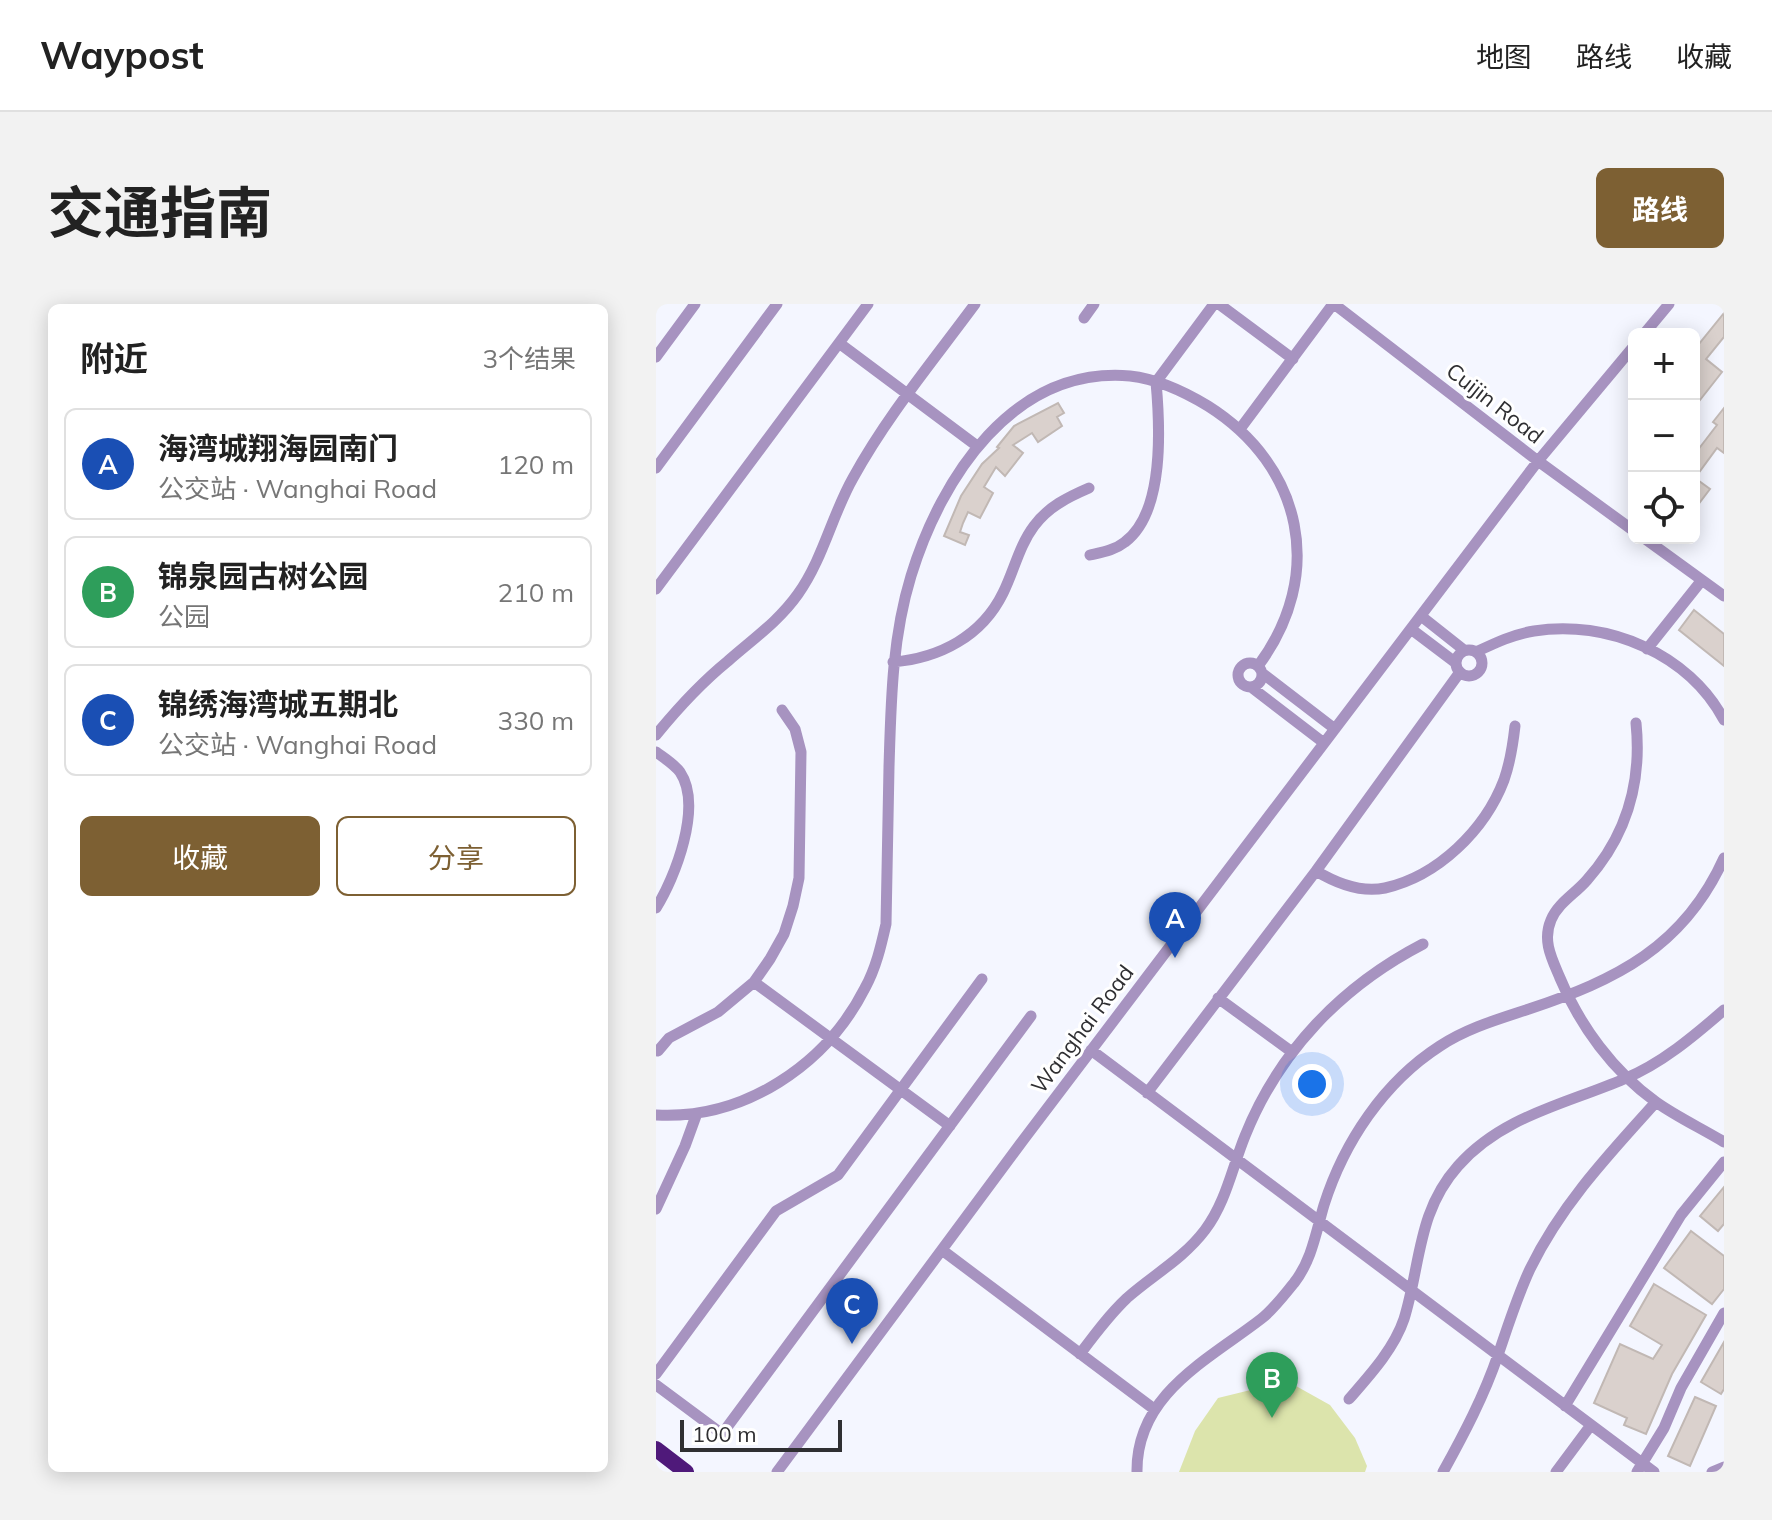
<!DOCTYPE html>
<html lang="zh">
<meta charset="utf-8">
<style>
body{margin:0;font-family:Mulish,"Noto Sans SC",sans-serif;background:#f2f2f2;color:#222}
.controls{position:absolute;right:24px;top:24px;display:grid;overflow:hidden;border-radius:12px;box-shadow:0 4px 20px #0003}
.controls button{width:72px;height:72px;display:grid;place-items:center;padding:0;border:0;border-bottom:2px solid #e0e0e0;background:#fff;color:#222;font:40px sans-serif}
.scale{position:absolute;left:24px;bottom:20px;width:162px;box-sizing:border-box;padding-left:8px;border:4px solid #2f2f32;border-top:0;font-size:22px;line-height:28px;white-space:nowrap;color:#2f2f32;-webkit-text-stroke:6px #fff;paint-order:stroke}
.you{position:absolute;left:656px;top:780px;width:28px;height:28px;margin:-20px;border:6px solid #fff;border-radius:50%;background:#1a73e8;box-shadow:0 0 0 12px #1a73e833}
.badge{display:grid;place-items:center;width:52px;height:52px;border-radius:50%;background:#7d6033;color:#fff;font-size:26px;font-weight:700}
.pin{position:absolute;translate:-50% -66px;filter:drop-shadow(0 2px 4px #0008)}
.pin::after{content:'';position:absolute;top:42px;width:28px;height:24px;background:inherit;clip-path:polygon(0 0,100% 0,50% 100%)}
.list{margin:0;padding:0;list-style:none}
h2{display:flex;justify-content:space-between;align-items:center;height:104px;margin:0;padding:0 32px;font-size:34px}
h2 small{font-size:26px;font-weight:400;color:#767676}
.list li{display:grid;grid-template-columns:52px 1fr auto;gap:24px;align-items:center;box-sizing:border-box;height:112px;margin:0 16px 16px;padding:0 16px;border:2px solid #e0e0e0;border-radius:12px}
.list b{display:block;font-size:30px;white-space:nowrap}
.list p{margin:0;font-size:26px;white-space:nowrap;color:#767676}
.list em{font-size:26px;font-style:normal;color:#767676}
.actions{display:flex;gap:16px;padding:24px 32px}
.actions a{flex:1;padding:18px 0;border:2px solid #7d6033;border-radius:12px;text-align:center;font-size:28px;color:#7d6033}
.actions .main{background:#7d6033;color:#fff}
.icon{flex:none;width:44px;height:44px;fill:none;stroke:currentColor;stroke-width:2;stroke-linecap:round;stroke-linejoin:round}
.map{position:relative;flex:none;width:1068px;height:1168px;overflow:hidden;border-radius:12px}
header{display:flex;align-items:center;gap:48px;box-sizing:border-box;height:112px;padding:0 40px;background:#fff;border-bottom:2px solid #e0e0e0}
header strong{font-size:38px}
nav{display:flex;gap:44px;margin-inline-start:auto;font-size:28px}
.intro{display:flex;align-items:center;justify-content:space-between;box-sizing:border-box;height:192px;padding:0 48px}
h1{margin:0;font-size:56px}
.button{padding:20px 36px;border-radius:12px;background:#7d6033;color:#fff;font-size:28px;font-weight:700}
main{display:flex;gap:48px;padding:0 48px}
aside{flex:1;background:#fff;border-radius:12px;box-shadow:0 4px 20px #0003}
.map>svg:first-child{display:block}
.green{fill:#dce4ac}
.building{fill:#dad1cd;stroke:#c1b8b4;stroke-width:2}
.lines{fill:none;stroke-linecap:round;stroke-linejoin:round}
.minor{stroke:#a793c0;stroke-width:11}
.highway{stroke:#4f197a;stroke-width:16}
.labels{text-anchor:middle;stroke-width:6;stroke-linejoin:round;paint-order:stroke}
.street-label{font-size:22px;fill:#2f2f32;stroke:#fff}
</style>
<header>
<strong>Waypost</strong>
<nav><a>地图</a><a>路线</a><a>收藏</a></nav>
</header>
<div class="intro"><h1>交通指南</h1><a class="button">路线</a></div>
<main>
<aside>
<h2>附近<small>3个结果</small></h2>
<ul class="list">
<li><span class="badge" style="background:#1a4fb4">A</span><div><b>海湾城翔海园南门</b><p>公交站 · Wanghai Road</p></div><em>120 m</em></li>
<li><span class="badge" style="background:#2e9e5b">B</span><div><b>锦泉园古树公园</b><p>公园</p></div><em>210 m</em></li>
<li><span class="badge" style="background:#1a4fb4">C</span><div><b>锦绣海湾城五期北</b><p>公交站 · Wanghai Road</p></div><em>330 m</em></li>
</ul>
<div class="actions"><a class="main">收藏</a><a>分享</a></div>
</aside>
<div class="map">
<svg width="1068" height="1168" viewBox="0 0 1068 1168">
<rect width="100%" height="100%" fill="#f4f6ff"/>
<path class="green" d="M 631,1077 L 674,1101 L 699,1134 L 711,1162 L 709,1168 L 523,1168 L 539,1127 L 562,1094 Z"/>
<path class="building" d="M 1068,9 L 1068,33 L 1050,55 L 1066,68 L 1044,96 L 1038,92 L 1038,46 Z
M 402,99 L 408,109 L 401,113 L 406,122 L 382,138 L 376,129 L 357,141 L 367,149 L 349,172 L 340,163 L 328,183 L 337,189 L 324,214 L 312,208 L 307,219 L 304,228 L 313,231 L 309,241 L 288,232 L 305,192 L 326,160 L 343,144 L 341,143 L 358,122 Z
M 1068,104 L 1068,149 L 1061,144 L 1039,174 L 1054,185 L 1038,206 L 1038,151 L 1061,121 L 1057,118 Z
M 1038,306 L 1068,330 L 1068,362 L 1023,326 Z
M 1068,883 L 1068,920 L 1062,927 L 1044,912 Z
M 1035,927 L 1068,952 L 1068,985 L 1056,1000 L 1008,964 Z
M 998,980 L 1050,1011 L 1016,1070 L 990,1130 L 968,1121 L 971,1114 L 938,1099 L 964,1040 L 997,1055 L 1006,1041 L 974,1022 Z
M 1068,1038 L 1068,1085 L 1065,1090 L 1045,1078 Z
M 1039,1093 L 1060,1102 L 1034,1162 L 1012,1152 Z"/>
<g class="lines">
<path class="minor" d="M 563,0 L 637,55
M 678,0 L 882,157 L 978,227
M 428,14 L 438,0
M 988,30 L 1013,0
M 183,39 L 321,142
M 0,53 L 39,0
M 584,125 L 677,0
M 0,164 L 121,0
M 988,234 L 1068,292
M 434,251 C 447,248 459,246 469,238 C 509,208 504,122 500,78 L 558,0
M 0,285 L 212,0
M 765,312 L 808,346
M 755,325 L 800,359
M 991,345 L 1046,276
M800 359a13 13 0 1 1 26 0a13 13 0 1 1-26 0Z
M 820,348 C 839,339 858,330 878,327 C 951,315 1033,350 1068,416
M 237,358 C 284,354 326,332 347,289 C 358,267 363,242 378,222 C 392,203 412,193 433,184
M582 371a12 12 0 1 1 24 0a12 12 0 1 1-24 0Z
M 606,369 L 679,425
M 595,383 L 668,439
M 980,419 C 986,478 971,531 931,576 C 919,590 902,599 895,616 C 886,637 896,655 904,674 C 924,722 957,767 1000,798 C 1021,813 1045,824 1068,838
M 0,431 C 22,404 45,379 72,357 C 97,335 123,317 142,290 C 167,255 176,211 197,174 C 231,112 277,57 319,0
M 0,448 C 8,454 18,460 24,468 C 47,502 19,574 0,604
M 660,567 C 680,579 705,589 729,584 C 782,572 829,526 848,476 C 854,459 857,440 859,422
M 98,678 L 294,822
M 562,694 L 636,748
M 435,746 L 998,1168
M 2,747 L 13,734 L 62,708 L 98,678 L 114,655 L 128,630 L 137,602 L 143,574 L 145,448 L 139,425 L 126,406
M 491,789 L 660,567 L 804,368
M 0,811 C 88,816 170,761 209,684 C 220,664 225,642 230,620 C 231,567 232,515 233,463 C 235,397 236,334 255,272 C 285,174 357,62 474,72 C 501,75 529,88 552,102 C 647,162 670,271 602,362
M 0,905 L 29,842 L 41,809
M 286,946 L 498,1105
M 424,1050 C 439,1030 453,1011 471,994 C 497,971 527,955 549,926 C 570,898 576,864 589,832 C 623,747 686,682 767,640
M 0,1070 L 120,907 L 182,871 L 326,675
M 0,1081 L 66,1130 L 375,712
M 693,1095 C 713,1072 738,1045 748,1015 C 765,960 761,908 802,862 C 846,812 910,800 968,775 C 1005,760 1038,732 1068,706
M 909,1102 L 1025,911 L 1068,858
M 121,1168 L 368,835 L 882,157 L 978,42
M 481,1168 C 480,1090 552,1056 605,1015 C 617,1006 628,991 638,979 C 656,956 660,928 668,901 C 688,838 728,778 784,742 C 811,724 843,715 873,705 C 960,676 1028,643 1068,554
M 787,1168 C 808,1130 828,1092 842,1051 C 852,1022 861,993 874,965 C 905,901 953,850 1000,798
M 900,1168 L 935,1121
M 981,1168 L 1008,1124 L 1025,1084 L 1068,1009
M 1056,1168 L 1068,1163"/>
<path class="highway" d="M 0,1145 L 30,1168"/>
</g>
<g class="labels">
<g class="street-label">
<text transform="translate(839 99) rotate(38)" y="8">Cuijin Road</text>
<text transform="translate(426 725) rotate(-53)" y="8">Wanghai Road</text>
</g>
</g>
</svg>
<div class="controls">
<button>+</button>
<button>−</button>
<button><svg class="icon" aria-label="locate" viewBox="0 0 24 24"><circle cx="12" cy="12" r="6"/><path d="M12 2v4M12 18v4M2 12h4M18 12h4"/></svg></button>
</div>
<div class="scale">100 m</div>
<div class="you"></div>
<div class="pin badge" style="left:519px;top:654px;background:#1a4fb4">A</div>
<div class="pin badge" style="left:616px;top:1114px;background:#2e9e5b">B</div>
<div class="pin badge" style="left:196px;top:1040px;background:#1a4fb4">C</div>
</div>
</main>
